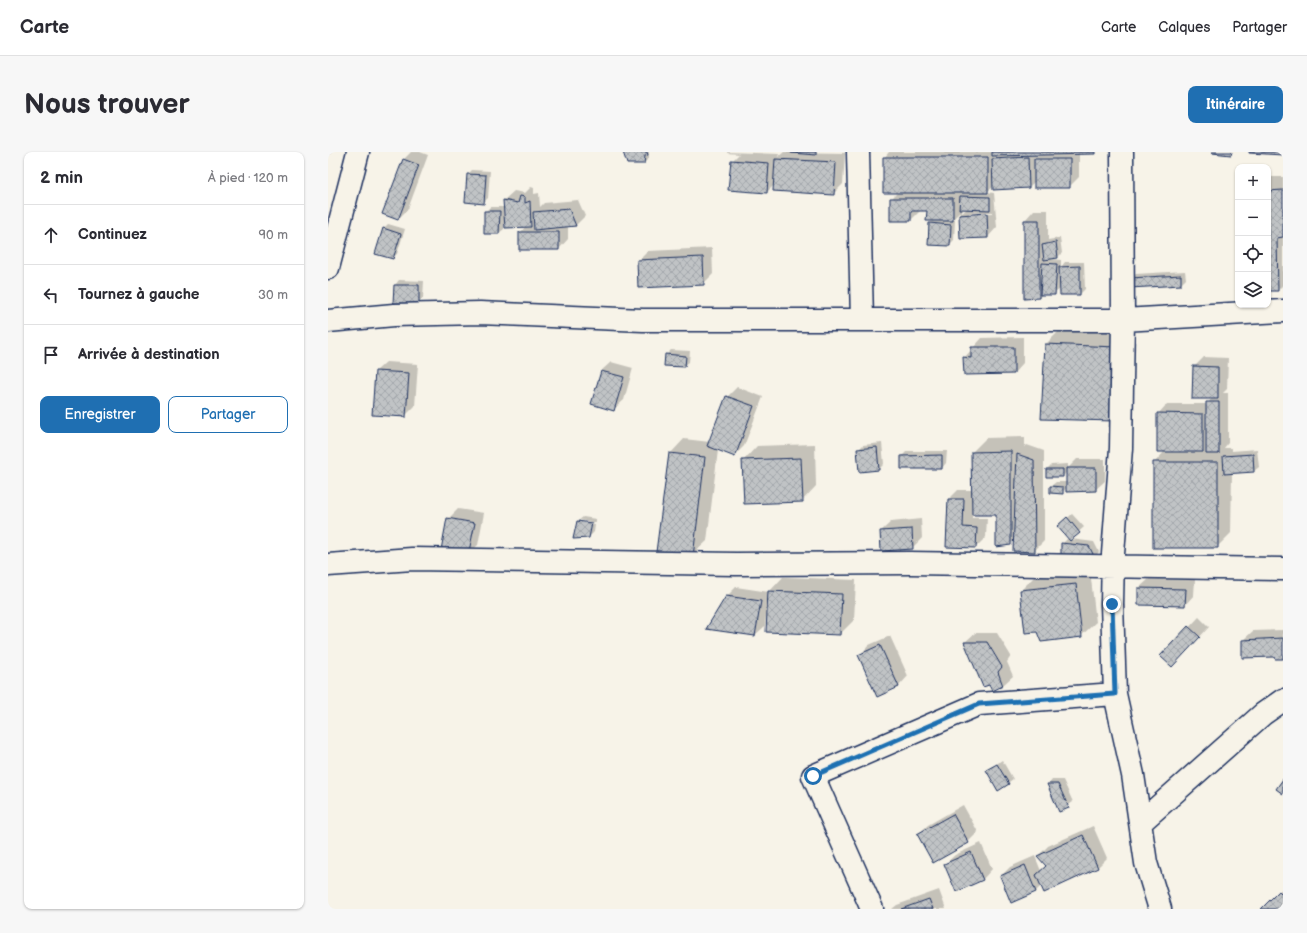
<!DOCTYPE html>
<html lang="fr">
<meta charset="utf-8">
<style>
body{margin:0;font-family:"Balsamiq Sans",sans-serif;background:#f7f7f7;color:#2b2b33}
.controls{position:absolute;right:12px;top:12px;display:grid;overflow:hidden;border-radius:8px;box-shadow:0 1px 3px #0004}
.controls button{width:36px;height:36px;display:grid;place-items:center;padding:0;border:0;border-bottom:1px solid #e1e1e2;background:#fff;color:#2b2b33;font:20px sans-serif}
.stop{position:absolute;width:12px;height:12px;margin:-9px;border:3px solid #1f6fb2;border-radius:50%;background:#fff}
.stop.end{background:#1f6fb2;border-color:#fff;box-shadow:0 1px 4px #0008}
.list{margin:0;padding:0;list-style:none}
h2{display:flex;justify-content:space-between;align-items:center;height:52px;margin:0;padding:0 16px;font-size:17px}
h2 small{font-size:13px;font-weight:400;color:#7c7c81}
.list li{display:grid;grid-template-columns:26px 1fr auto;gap:12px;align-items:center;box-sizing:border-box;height:60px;padding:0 16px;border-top:1px solid #e1e1e2}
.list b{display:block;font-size:15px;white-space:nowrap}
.list em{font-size:13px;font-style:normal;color:#7c7c81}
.actions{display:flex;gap:8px;padding:12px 16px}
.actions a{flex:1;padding:9px 0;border:1px solid #1f6fb2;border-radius:8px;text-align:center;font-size:14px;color:#1f6fb2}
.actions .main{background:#1f6fb2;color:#fff}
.icon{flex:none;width:22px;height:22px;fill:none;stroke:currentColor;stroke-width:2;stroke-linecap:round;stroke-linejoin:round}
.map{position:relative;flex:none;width:955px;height:757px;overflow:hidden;border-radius:8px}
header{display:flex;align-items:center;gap:24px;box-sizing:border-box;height:56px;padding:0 20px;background:#fff;border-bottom:1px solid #e1e1e2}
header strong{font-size:19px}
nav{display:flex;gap:22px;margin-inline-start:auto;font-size:14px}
.intro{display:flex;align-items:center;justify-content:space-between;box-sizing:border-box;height:96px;padding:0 24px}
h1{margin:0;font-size:28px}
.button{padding:10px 18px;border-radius:8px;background:#1f6fb2;color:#fff;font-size:14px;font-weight:700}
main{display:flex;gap:24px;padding:0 24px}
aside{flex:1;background:#fff;border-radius:8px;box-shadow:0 1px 3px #0004}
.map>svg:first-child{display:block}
.shadow{fill:#0003;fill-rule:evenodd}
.building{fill:url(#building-cross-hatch);stroke:#1b2f5e}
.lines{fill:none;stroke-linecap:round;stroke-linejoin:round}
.minor-casing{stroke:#1b2f5e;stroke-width:25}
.minor{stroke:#f7f3e8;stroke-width:22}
.route{stroke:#1f6fb2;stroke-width:5}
</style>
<header>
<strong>Carte</strong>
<nav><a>Carte</a><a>Calques</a><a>Partager</a></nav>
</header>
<div class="intro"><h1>Nous trouver</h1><a class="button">Itinéraire</a></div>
<main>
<aside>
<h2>2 min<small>À pied · 120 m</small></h2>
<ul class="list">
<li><svg class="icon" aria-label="ahead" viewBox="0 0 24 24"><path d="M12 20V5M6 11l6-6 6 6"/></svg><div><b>Continuez</b></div><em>90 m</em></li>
<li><svg class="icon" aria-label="left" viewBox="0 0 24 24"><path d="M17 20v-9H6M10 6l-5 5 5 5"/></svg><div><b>Tournez à gauche</b></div><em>30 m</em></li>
<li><svg class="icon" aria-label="arrive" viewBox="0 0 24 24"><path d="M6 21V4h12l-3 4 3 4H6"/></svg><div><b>Arrivée à destination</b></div></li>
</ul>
<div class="actions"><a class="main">Enregistrer</a><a>Partager</a></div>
</aside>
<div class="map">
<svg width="955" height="757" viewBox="0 0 955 757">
<defs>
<pattern id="building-cross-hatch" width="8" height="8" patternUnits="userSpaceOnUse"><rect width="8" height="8" fill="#c0c3c5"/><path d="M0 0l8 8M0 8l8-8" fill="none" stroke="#a4a8ac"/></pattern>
</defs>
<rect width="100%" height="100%" fill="#f7f3e8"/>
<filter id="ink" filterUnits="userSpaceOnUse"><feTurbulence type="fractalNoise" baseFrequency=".025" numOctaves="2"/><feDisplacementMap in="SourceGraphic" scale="8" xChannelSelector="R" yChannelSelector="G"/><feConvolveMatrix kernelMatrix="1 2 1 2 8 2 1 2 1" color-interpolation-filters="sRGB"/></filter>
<g filter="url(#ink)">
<path class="shadow" d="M 0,0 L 4,0 L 0,5 Z
M 83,0 L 92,0 L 100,3 L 80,57 L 70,67 L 56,61 L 76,7 Z
M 296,0 L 321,0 L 321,6 L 316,11 Z
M 399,0 L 451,2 L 450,5 L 456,0 L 517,1 L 515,32 L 505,42 L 447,32 L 439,40 L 404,9 L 411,2 L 399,1 Z
M 561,0 L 767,0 L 751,1 L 751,25 L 741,35 L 707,29 L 701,35 L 666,37 L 666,34 L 659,40 L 666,41 L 669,75 L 660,85 L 633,86 L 632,60 L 624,68 L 627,68 L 626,88 L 621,93 L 602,71 L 605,68 L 600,58 L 593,58 L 583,68 L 563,47 L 570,40 L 556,6 ZM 634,57 L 639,57 L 634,61 ZM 664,60 L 664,62 L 641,63 L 641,61 Z
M 144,18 L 162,19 L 160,46 L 155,51 L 140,22 Z
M 940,25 L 955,25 L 955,133 L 950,138 L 940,138 Z
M 203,35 L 206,36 L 206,42 L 211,41 L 212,55 L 216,51 L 250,48 L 257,64 L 248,73 L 240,74 L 240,87 L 231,97 L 192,81 L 198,74 L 176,70 L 176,77 L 171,81 L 157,60 L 162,55 L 177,55 L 176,48 L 186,39 L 197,41 Z
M 706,58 L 720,58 L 720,88 L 732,86 L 734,101 L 730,105 L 723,107 L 733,108 L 733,115 L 737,110 L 756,110 L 757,137 L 752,142 L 733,136 L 726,142 L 714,142 L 711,146 L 697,68 Z
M 60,72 L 77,77 L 69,102 L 64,106 L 55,77 Z
M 384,96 L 385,122 L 375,132 L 310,109 L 320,99 Z
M 857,119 L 858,127 L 853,132 L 803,126 L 808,122 Z
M 71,128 L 96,129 L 95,146 L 90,151 L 67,133 Z
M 732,178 L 802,181 L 798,254 L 718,192 Z
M 695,185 L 695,211 L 686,221 L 636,206 L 654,186 Z
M 343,198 L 362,199 L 361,210 L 356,214 L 338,203 Z
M 876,205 L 900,206 L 899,237 L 895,241 L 900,241 L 900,291 L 896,296 L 904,296 L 904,299 L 929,297 L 931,315 L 926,319 L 904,321 L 903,381 L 889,395 L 826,311 L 837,299 L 830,262 L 839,252 L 879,252 L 884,246 L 866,215 Z
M 58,210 L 90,212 L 87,254 L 77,264 L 48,219 Z
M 283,210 L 305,216 L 296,248 L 286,257 L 273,219 Z
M 409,235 L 435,245 L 416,294 L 406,304 L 390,298 L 379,389 L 364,403 L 342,302 L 356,287 L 382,290 L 399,245 Z
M 697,285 L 697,295 L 699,293 L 716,299 L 716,389 L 706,399 L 687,388 L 682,392 L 669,362 L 644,362 L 644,366 L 659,366 L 658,385 L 648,395 L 619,395 L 621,347 L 630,338 L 645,338 L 644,300 L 658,286 Z
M 554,291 L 556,312 L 551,317 L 532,319 L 530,298 L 535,293 Z
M 487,292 L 488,334 L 474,349 L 415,309 L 429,294 Z
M 579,299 L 619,299 L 618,311 L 614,316 L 574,316 L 574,304 Z
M 749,307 L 777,307 L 777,329 L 767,338 L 739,335 L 734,341 L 723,334 L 728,330 L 739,330 L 739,320 L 735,324 L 719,317 L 723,313 L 740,312 L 740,316 Z
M 130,357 L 156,361 L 150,393 L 140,402 L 120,367 Z
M 744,362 L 756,375 L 743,387 L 766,390 L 771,400 L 766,405 L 734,392 L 739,387 L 742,387 L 735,370 Z
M 255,365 L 268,367 L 268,371 L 252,368 L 252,370 L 267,373 L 266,380 L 261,385 L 250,369 Z
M 593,367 L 594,386 L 584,396 L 553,379 L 563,370 Z
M 762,418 L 768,470 L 753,484 L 693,438 L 707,424 Z
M 455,425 L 528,428 L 526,468 L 512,482 L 438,463 L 437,474 L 427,483 L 379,476 L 398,445 L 408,435 L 441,440 Z
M 821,427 L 867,428 L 866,443 L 857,453 L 811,436 Z
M 871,465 L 881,475 L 854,504 L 834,504 Z
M 955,478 L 955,506 L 915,488 L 925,479 Z
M 647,481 L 669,481 L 683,504 L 679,510 L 685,524 L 675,533 L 664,538 L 637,490 Z
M 562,484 L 580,524 L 571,534 L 550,543 L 532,503 L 541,493 Z
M 674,608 L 685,627 L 670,638 L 659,619 Z
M 724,628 L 735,628 L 745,650 L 732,659 L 720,633 Z
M 635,653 L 650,680 L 640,690 L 605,710 L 590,682 L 600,673 Z
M 765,674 L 779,706 L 769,716 L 713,734 L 708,739 L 684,750 L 673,724 L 682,715 L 707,704 L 713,719 L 719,713 L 710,704 L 720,694 Z
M 653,691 L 664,717 L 655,727 L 629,739 L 617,712 L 627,703 Z
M 955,736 L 955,757 L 934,757 Z
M 611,738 L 618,757 L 564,757 L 569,753 Z"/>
<path class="building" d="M 295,0 L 319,0 L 320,3 L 317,4 L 316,12 L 299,12 Z
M 463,0 L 488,0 L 488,3 L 463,1 Z
M 664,0 L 767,0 L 767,2 L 664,4 Z
M 884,0 L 904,0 L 903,3 L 884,1 Z
M 921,0 L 955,0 L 955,3 L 921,1 Z
M 555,5 L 660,5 L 660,41 L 555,41 Z
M 700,5 L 701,36 L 665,38 L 664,7 Z
M 75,7 L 91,13 L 70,68 L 54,62 Z
M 447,7 L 508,10 L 506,43 L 445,39 Z
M 706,7 L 742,7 L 742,36 L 706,36 Z
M 403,8 L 441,11 L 439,41 L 400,38 Z
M 139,22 L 158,23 L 156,52 L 137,50 Z
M 955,38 L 955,85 L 949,86 L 950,139 L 940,139 L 940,39 Z
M 192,44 L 197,45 L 197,51 L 202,49 L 203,75 L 177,76 L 175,48 L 190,51 Z
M 632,44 L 662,45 L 662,58 L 631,57 Z
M 562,46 L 625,46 L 625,69 L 598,69 L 599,59 L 583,59 L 583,69 L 562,69 Z
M 241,57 L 248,74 L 206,78 L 205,60 Z
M 156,59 L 172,59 L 171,82 L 156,82 Z
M 659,61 L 660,86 L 632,87 L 631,63 Z
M 696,68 L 711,68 L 711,146 L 696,147 Z
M 601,71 L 623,73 L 622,94 L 600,93 Z
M 55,76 L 73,82 L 65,107 L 47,102 Z
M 191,80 L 231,80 L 231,98 L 191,98 Z
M 728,90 L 730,106 L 716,108 L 714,93 Z
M 375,105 L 376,133 L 310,136 L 309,108 Z
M 714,111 L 729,112 L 727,143 L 712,143 Z
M 752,114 L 752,143 L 732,143 L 731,115 Z
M 853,123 L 853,133 L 802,136 L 802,126 Z
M 66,133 L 91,133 L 91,152 L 65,151 Z
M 717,192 L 788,195 L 785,269 L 713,267 Z
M 643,195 L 686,195 L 686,222 L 636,223 L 635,205 L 643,206 Z
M 337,202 L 358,204 L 357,215 L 336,214 Z
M 865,214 L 890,215 L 890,247 L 864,247 Z
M 47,219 L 81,221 L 78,265 L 44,263 Z
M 273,219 L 296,225 L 286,259 L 263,252 Z
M 398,244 L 426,254 L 407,305 L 379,294 Z
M 878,250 L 891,250 L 891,302 L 878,302 Z
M 829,261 L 875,262 L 875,300 L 829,300 Z
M 549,295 L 551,318 L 531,320 L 529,297 Z
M 683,299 L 683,393 L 668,395 L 668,363 L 644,363 L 643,300 Z
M 341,301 L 377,305 L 365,405 L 328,400 Z
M 689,302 L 706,308 L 707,400 L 685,399 Z
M 925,302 L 926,320 L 896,322 L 895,304 Z
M 614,303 L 614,317 L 573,317 L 573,304 Z
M 473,306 L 475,350 L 416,352 L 414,308 Z
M 825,310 L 890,310 L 890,396 L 825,396 Z
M 738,316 L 768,316 L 768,339 L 738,340 Z
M 718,317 L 735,317 L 735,325 L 718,325 Z
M 722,334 L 735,335 L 735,342 L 722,341 Z
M 620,347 L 636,347 L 635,375 L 649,376 L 648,396 L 618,395 Z
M 739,365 L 752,381 L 742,389 L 729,374 Z
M 119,366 L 147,371 L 140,404 L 113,398 Z
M 249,369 L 264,371 L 261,386 L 245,387 Z
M 584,377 L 585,397 L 553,399 L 552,379 Z
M 733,391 L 761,394 L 767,406 L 733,403 Z
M 748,432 L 754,485 L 713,490 L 709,480 L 697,481 L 692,438 Z
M 810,436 L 858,437 L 857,454 L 810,453 Z
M 440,439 L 514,442 L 512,483 L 438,480 Z
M 398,444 L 433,449 L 427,484 L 378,477 Z
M 860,474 L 872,485 L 844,515 L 832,504 Z
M 955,486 L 955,507 L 947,507 L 946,505 L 914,506 L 914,488 Z
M 636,490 L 659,490 L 674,515 L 670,520 L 675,534 L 664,539 L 661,533 L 655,535 Z
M 552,493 L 571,535 L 549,545 L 530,503 Z
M 669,612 L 681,632 L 670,639 L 658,618 Z
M 955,627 L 955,642 L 948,637 Z
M 719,632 L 730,632 L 741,656 L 731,660 Z
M 625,662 L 641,691 L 605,711 L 589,682 Z
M 755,683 L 770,716 L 716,741 L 708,723 L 718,714 L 709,704 Z
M 643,700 L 655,728 L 628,740 L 616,712 Z
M 697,713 L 708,740 L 683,751 L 672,724 Z
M 951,739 L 955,743 L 955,757 L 933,757 Z
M 601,747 L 605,757 L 573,757 Z"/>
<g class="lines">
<g class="minor-casing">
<path id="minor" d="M 530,0 L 534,168
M 794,0 L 795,168 L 793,296 L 785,402 L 784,452 L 787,542 L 805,623 L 818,711 L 832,757
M 0,116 L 30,0
M 0,169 L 66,163 L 152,161 L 315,168 L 795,168 L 955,159
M 0,413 L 84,407 L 408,412 L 582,411 L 955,417
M 812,671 L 935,562 L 955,548
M 544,757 L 485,624 L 651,552 L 787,542"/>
</g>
<use href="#minor" class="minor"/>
</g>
</g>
<g class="lines" filter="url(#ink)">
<path class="route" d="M 485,624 L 651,552 L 787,542 L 784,452"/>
</g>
</svg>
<div class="controls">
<button>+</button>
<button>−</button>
<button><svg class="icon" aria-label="locate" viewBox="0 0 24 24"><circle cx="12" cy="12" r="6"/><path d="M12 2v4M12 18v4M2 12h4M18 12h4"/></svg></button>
<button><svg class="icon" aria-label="layers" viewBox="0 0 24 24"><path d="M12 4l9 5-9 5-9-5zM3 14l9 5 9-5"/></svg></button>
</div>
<div class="stop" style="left:485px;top:624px"></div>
<div class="stop end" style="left:784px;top:452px"></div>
</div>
</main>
